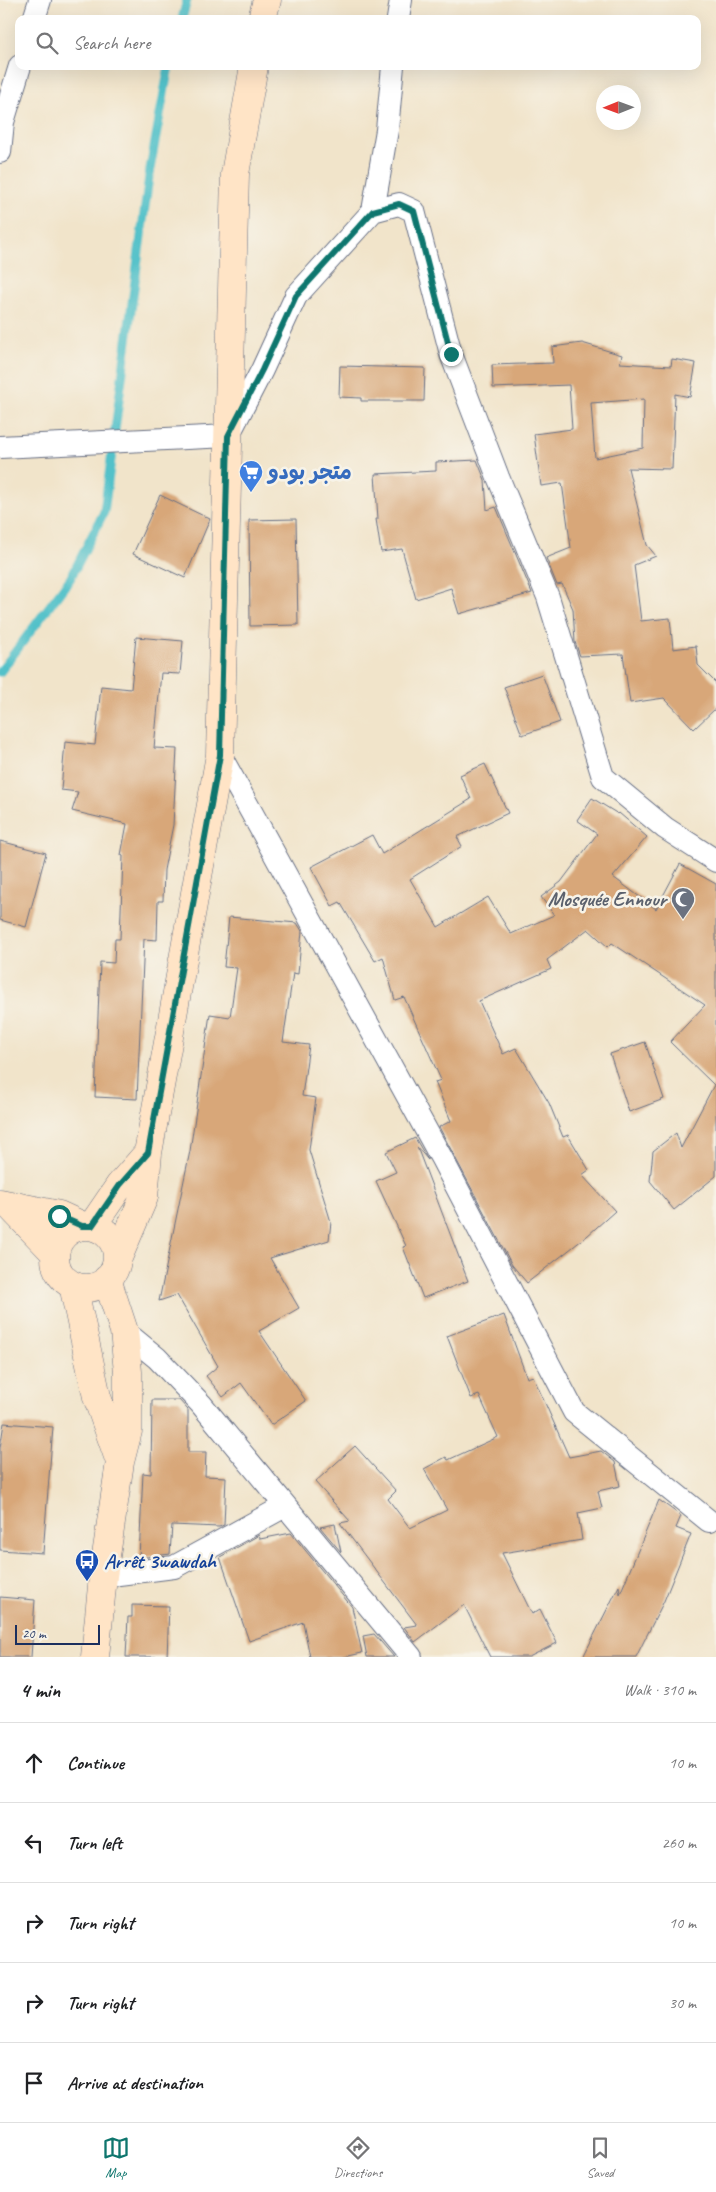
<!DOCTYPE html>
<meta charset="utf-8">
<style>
body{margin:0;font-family:Caveat,"Playpen Sans Arabic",sans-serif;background:#f6f6f6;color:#202124}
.compass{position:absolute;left:596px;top:85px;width:45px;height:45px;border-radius:50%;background:#fff;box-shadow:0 5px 20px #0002;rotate:269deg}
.scale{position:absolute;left:15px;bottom:12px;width:85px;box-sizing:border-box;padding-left:5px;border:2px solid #1b2f5e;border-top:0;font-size:14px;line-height:18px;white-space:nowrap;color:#1b2f5e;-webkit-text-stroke:4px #f7f3e8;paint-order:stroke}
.stop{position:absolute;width:15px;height:15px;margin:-11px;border:4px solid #0f766e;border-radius:50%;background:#fff}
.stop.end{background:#0f766e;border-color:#fff;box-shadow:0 1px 5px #0008}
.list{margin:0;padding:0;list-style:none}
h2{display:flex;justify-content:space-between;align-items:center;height:65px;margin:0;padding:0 20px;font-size:21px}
h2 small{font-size:16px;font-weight:400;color:#757577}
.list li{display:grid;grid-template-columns:32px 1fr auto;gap:15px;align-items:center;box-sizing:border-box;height:80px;padding:0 20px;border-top:1px solid #e0e0e0}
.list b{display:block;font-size:19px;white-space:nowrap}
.list em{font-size:16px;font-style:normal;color:#757577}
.icon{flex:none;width:28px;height:28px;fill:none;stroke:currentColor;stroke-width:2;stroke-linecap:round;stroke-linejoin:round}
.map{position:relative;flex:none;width:716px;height:1657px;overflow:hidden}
.search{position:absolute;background:#fff;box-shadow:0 5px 20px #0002;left:15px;right:15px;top:15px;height:55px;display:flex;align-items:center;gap:12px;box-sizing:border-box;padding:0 18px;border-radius:10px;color:#757577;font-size:19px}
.sheet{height:465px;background:#fff}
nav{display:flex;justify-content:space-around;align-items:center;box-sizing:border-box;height:70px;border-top:1px solid #e0e0e0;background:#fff;font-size:14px;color:#757577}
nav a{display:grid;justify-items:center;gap:2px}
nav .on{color:#0f766e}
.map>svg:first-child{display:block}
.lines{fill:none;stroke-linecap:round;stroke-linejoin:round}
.stream{stroke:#53c1c9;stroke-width:9}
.building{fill:#d8a779;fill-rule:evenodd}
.street-casing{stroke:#666e84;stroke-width:24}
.secondary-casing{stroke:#666e84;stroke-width:29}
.street{stroke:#fff;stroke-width:22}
.secondary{stroke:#ffe4c6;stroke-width:28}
.route{stroke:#0f766e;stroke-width:6}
.labels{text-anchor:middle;stroke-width:5;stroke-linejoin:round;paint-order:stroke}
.shop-label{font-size:21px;font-weight:bold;fill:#366cbe;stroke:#f7f3e8;text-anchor:start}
.worship-label{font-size:21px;font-weight:bold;fill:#5b616d;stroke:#f7f3e8;text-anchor:end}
.transit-label{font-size:21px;font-weight:bold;fill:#164399;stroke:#f7f3e8;text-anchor:start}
</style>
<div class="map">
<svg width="716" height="1657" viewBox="0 0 716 1657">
<rect width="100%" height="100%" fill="#f7f3e8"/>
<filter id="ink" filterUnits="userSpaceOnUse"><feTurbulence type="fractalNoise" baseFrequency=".02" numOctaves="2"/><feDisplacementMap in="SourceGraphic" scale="10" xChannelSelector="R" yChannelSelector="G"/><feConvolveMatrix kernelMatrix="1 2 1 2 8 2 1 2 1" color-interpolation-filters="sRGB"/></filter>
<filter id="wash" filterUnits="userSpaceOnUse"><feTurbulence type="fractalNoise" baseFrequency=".0096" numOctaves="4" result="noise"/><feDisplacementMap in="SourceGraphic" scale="20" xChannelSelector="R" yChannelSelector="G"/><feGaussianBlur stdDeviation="1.12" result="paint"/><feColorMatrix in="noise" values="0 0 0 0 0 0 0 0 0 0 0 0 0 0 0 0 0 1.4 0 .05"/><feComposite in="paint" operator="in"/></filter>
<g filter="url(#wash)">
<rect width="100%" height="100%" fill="#f1e4ca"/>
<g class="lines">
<path class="stream" d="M 182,19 L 187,0
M 0,672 L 70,579 L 104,512 L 150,169 L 169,66"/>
</g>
<g id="blocks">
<path class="building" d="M 582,343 L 622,355 L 620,363 L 671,366 L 672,359 L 696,363 L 690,397 L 675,394 L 672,469 L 628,468 L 647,545 L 656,556 L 634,565 L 641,621 L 670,618 L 673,649 L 696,646 L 698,665 L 716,683 L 716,708 L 694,729 L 664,698 L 630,703 L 623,654 L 580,656 L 575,642 L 573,609 L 562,584 L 557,585 L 546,558 L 571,548 L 562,483 L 541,486 L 534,434 L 572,429 L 569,385 L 493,388 L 492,365 L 553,363 L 552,347 ZM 644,399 L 643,448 L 595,458 L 591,403 Z
M 340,366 L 425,368 L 424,401 L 361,401 L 361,398 L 339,397 Z
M 477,460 L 485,480 L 487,510 L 496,507 L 532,593 L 459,614 L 451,588 L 416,599 L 402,549 L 381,552 L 376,519 L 378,519 L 375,474 L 436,471 L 436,462 Z
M 160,495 L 210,519 L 185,578 L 133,554 Z
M 296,519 L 298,625 L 250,626 L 249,520 Z
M 136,637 L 183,641 L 180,674 L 161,673 L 154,748 L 177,749 L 173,825 L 164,870 L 163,901 L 158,901 L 157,940 L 144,939 L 137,1099 L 95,1097 L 100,962 L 114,963 L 115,939 L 120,939 L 123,856 L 121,855 L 127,824 L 72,811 L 78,792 L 61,790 L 65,742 L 95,745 L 101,686 L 131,689 Z
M 542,674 L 560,722 L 522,735 L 504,687 Z
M 485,764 L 508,813 L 457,837 L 462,846 L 410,879 L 438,927 L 488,897 L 511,934 L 554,915 L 541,897 L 561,882 L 597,834 L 577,820 L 592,798 L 618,814 L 619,813 L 647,837 L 613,877 L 656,909 L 680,864 L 716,884 L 716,1176 L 674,1210 L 650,1181 L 653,1151 L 676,1133 L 681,1148 L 714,1085 L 670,1042 L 705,1005 L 612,943 L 608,947 L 588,929 L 547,960 L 551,969 L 479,1001 L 503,1054 L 516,1048 L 549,1103 L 563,1137 L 568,1135 L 589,1170 L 582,1175 L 615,1211 L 587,1236 L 527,1283 L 512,1265 L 439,1127 L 451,1121 L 435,1082 L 441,1080 L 404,997 L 395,1000 L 383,957 L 375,961 L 340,902 L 332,906 L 311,867 L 372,835 L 382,854 L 471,799 L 460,775 Z
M 0,841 L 46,853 L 26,927 L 0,920 Z
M 229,917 L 297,923 L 302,931 L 298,974 L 293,973 L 283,1042 L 309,1045 L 302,1096 L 316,1098 L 309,1150 L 331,1222 L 329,1240 L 270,1258 L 299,1308 L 259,1331 L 306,1401 L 271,1425 L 241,1383 L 223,1397 L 206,1376 L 218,1366 L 177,1295 L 159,1301 L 190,1151 L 210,1014 L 230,1017 L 237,968 L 224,967 Z
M 645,1042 L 664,1099 L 629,1112 L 610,1054 Z
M 415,1138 L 428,1160 L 417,1147 L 468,1281 L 423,1298 L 403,1247 L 406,1246 L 376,1181 L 396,1172 L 386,1152 Z
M 504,1315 L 527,1378 L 533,1376 L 569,1457 L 601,1451 L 615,1462 L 620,1486 L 598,1491 L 602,1508 L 578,1513 L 582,1540 L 502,1553 L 532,1614 L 540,1609 L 557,1643 L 529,1657 L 490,1657 L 464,1605 L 415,1642 L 404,1627 L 417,1625 L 340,1523 L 350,1521 L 315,1482 L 355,1446 L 396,1491 L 388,1499 L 410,1528 L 447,1510 L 424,1469 L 446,1457 L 448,1460 L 498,1437 L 479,1395 L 471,1398 L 447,1336 Z
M 152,1400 L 179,1400 L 188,1410 L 188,1452 L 206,1452 L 205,1476 L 226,1477 L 224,1525 L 219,1527 L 172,1525 L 170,1554 L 139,1558 L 143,1473 L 151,1474 Z
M 4,1423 L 53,1427 L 43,1553 L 0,1550 L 0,1448 Z
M 659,1500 L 681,1516 L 676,1528 L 691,1534 L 664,1601 L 636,1657 L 583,1657 L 619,1586 L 620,1594 Z
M 335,1524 L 341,1552 L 320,1527 Z
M 291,1533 L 352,1607 L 362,1653 L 344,1657 L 310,1657 L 303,1622 L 249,1641 L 220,1557 L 259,1535 L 260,1539 Z
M 0,1597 L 35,1600 L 31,1657 L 0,1657 Z
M 132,1605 L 169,1606 L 167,1657 L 126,1657 L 128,1617 L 132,1617 Z
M 374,1634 L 394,1657 L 367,1657 L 363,1636 Z"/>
</g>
</g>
<g filter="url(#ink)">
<use href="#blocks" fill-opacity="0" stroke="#666e84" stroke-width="1"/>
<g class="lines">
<g class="street-casing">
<path id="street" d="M 34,19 L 40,0
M 398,19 L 401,0
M 0,152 L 3,122 L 20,66
M 373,211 L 387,130 L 393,66
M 0,447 L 228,436 L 262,370 L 296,296 L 373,211 L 399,204 L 414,211 L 451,354 L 498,477 L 548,597 L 603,777 L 665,828 L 716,861
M 220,755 L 442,1159 L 574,1412 L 709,1521
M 124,1331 L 157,1358 L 201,1404 L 411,1657
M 103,1576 L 174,1567 L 285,1506"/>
</g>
<g class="secondary-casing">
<path id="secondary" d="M 262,19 L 267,0
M 0,1203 L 59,1215 L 83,1226
M 9,1205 L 55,1253
M 92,1226 L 120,1185 L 148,1153
M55 1257a31 31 0 1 1 62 0a31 31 0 1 1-62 0Z
M 117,1260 L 144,1197 L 148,1153 L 220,755 L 235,174 L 254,66
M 73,1285 L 97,1397 L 120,1462
M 95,1657 L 103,1576 L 120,1462 L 128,1431 L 128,1372 L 124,1331 L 107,1279"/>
</g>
<use href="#street" class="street"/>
<use href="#secondary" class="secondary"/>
</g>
</g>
<g class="lines" filter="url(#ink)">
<path class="route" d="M 59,1216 L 82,1226 L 92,1226 L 120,1185 L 148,1153 L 220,755 L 228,436 L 262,370 L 296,296 L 373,211 L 399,204 L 414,211 L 451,354"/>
</g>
<defs>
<g id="supermarket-pin" transform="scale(1.25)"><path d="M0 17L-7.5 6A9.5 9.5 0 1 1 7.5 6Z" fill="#3f7fe0" stroke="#f7f3e8"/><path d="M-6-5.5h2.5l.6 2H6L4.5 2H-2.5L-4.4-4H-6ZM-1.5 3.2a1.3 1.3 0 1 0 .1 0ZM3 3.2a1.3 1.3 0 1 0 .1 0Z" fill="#fff"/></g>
<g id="mosque-pin" transform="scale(1.25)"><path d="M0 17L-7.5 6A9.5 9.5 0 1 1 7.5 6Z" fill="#6b7280" stroke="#f7f3e8"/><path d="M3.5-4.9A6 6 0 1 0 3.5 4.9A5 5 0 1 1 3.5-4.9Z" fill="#fff"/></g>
<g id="bus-pin" transform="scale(1.25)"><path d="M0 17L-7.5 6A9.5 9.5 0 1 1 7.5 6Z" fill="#1a4fb4" stroke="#f7f3e8"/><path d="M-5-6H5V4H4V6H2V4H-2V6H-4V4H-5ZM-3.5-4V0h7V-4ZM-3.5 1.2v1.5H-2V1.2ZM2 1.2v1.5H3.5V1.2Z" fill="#fff"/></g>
</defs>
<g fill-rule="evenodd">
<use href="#supermarket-pin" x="251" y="472"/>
<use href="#mosque-pin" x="683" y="899"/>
<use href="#bus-pin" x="87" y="1561"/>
</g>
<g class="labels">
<g class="shop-label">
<text x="268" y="479">متجر بودو</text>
</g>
<g class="worship-label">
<text x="666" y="906">Mosquée Ennour</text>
</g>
<g class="transit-label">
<text x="104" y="1568">Arrêt 3wawdah</text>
</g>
</g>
</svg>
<svg class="compass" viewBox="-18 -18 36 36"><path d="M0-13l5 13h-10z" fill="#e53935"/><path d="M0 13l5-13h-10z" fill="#757577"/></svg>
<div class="scale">20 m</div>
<div class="stop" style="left:59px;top:1216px"></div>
<div class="stop end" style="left:451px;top:354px"></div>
<div class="search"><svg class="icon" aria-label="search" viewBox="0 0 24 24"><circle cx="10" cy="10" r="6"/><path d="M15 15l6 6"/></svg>Search here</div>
</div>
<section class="sheet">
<h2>4 min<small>Walk · 310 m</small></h2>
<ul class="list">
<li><svg class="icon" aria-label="ahead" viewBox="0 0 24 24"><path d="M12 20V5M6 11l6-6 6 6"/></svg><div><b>Continue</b></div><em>10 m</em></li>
<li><svg class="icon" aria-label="left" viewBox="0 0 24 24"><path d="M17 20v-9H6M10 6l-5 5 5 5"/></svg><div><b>Turn left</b></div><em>260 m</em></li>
<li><svg class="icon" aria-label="right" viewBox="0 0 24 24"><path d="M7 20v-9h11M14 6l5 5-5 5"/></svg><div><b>Turn right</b></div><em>10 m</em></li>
<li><svg class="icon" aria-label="right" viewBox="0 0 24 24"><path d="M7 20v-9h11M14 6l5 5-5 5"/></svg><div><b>Turn right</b></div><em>30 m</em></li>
<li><svg class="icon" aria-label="arrive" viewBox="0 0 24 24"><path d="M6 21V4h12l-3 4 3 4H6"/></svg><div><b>Arrive at destination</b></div></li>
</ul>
</section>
<nav>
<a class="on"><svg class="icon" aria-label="map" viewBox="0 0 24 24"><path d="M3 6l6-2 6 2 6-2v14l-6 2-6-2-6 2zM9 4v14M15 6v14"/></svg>Map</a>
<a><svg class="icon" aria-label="directions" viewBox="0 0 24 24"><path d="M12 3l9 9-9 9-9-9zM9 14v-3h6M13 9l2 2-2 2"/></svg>Directions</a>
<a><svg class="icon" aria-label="saved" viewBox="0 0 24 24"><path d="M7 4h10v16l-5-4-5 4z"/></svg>Saved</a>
</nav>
